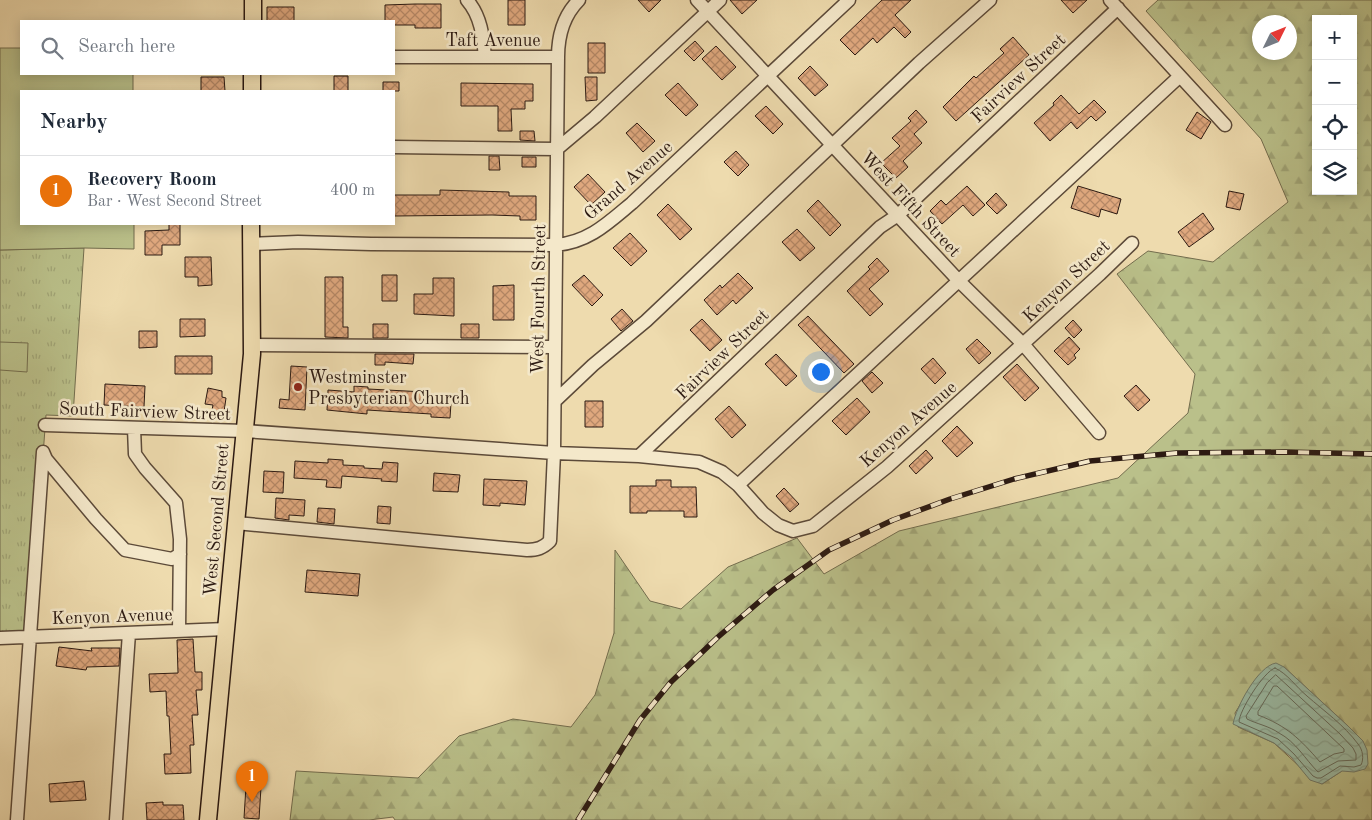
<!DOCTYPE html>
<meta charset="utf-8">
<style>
body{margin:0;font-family:"Old Standard TT",serif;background:#f6f6f7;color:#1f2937}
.controls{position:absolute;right:15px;top:15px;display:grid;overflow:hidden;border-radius:0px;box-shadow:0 2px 12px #0003}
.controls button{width:45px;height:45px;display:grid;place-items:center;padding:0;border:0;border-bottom:1px solid #e0e1e3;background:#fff;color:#1f2937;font:25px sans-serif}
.compass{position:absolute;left:1252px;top:15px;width:45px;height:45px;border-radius:50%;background:#fff;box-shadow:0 2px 12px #0003;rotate:47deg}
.you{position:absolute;left:820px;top:371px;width:18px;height:18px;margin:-12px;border:4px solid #fff;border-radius:50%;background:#1a73e8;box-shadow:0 0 0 8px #1a73e833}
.badge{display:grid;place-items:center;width:32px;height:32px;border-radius:50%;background:#2563eb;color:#fff;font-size:16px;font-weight:700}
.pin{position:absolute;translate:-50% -41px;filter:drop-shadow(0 1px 2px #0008)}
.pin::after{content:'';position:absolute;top:26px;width:18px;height:15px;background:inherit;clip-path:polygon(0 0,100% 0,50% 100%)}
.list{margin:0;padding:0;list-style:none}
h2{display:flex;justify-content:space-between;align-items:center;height:65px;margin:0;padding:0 20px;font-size:21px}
h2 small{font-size:16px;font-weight:400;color:#747a83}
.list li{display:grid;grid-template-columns:32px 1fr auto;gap:15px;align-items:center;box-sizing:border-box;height:70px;padding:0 20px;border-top:1px solid #e0e1e3}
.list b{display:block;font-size:19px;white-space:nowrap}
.list p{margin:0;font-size:16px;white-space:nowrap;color:#747a83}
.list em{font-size:16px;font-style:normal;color:#747a83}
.icon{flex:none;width:28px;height:28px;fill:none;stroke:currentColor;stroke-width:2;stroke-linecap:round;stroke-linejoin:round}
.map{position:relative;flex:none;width:1372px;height:820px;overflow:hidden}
.search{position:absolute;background:#fff;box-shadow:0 2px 12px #0003;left:20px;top:20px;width:375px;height:55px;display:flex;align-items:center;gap:12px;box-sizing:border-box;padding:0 18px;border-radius:0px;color:#747a83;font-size:19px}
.panel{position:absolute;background:#fff;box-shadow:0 2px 12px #0003;left:20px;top:90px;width:375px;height:135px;border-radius:0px}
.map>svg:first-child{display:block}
.forest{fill:url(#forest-firs);stroke:#736d4e;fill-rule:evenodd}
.park{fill:url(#park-tufts);stroke:#736d4e}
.pitch{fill:#bac08a;stroke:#736d4e}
.water{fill:url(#water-waves);stroke:#6f7b6b}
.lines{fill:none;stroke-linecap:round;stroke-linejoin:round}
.shore{stroke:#646b5c;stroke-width:1}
.building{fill:url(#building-cross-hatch);stroke:#2c1a12}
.minor-casing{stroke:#5c4a39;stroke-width:15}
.major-casing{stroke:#2c1a12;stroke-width:19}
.minor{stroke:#f4e8ca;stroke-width:12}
.major{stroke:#eedbae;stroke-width:16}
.rail-casing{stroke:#2c1a12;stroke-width:5.5}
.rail{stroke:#f4e8ca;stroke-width:4;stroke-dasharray:11;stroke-linecap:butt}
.poi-dot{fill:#8f2418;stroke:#f4e8ca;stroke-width:2}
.labels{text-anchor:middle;stroke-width:5;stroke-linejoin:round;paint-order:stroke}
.street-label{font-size:18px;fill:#2c1a12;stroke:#f4e8ca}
.poi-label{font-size:18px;fill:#2c1a12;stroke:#f4e8ca;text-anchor:start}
</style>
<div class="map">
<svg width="1372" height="820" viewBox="0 0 1372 820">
<defs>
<pattern id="forest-firs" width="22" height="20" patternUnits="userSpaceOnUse" patternTransform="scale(1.25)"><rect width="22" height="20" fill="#bac08a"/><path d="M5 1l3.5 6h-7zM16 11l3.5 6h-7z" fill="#a0a476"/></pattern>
<pattern id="park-tufts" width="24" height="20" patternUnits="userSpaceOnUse" patternTransform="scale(1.25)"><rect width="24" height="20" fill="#bac08a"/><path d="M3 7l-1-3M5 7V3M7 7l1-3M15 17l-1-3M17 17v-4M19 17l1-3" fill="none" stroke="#a0a476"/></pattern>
<pattern id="water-waves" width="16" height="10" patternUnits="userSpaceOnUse" patternTransform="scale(1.25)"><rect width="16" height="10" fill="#9bbca6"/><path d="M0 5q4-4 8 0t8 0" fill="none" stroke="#86a18e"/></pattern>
<pattern id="building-cross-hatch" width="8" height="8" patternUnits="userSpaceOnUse" patternTransform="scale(1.25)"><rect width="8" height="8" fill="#dfa87e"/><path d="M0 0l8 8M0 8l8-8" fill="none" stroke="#b58866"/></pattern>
</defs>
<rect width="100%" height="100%" fill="#eedbae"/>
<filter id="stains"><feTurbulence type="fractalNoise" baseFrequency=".004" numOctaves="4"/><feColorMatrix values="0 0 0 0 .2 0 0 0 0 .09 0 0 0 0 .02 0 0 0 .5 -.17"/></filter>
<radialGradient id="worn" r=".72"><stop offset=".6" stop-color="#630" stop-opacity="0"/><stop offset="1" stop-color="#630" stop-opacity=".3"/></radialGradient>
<path class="forest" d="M 1158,0 L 1372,0 L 1372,820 L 395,820 L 393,817 L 369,820 L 290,820 L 296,771 L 418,778 L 459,736 L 513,719 L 571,727 L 595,695 L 614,633 L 615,550 L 650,601 L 681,609 L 728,567 L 797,538 L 824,574 L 899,531 L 1118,478 L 1188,413 L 1195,374 L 1117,274 L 1148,251 L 1213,262 L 1288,202 L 1261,139 L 1146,11 ZM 1316,19 L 1353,19 L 1353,191 L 1316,191 ZM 1260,22 L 1290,22 L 1290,52 L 1260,52 ZM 1284,667 L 1348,726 L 1363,741 L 1342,771 L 1322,784 L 1300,767 L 1274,743 L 1238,727 L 1235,713 L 1258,676 Z"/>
<path class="park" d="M 84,248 L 73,416 L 46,415 L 30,632 L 0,634 L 0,250 Z"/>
<path class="pitch" d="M 0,48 L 21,48 L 21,74 L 133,74 L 133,91 L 21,91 L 21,224 L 134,224 L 134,249 L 84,248 L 0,250 Z
M 0,342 L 28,343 L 27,372 L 0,370 Z"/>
<path class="water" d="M 1276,663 L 1284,667 L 1348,726 L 1363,741 L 1367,750 L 1368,764 L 1365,769 L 1354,772 L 1342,771 L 1322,784 L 1310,780 L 1291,757 L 1274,743 L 1233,724 C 1236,707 1258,666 1276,663 Z"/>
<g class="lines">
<path class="shore" d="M 1275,668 C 1288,674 1296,687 1307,696 C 1324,711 1344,725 1358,744 C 1363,750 1364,759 1361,765 L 1354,767 L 1340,766 L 1321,778 L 1317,778 L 1313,776 L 1294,754 L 1278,739 L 1239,722 C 1239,711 1264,671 1275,668 Z
M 1276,675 L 1340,734 L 1353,748 L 1356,754 L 1356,760 L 1338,761 L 1318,772 C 1305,759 1296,742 1279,733 C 1269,726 1257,724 1247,719 L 1246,716 L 1267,683 Z
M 1274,686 L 1277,686 L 1344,749 L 1344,752 L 1334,754 L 1320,762 C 1300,739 1287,726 1258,715 L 1258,712 Z"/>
</g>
<path class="building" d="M 508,0 L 525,0 L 525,25 L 508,25 Z
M 638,0 L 661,0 L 649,12 Z
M 730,0 L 757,0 L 742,14 Z
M 882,0 L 911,0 L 895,15 L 911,32 L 905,38 L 894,27 L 877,43 L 873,38 L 855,55 L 840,40 Z
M 1061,0 L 1087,0 L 1073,13 Z
M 415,4 L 441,4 L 441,28 L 415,28 L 415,25 L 394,25 L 394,21 L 385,21 L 385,5 Z
M 267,7 L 294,7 L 294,21 L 267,21 Z
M 1013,37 L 1029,55 L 956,121 L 943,107 L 974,76 L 976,78 L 1004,53 L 1000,49 Z
M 695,41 L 704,51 L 694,61 L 684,51 Z
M 588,43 L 605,43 L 605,73 L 588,73 Z
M 716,46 L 736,67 L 722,80 L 702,59 Z
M 810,66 L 828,85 L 815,96 L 798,78 Z
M 334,76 L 348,76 L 348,91 L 334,91 Z
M 201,77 L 224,77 L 225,91 L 201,91 Z
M 585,77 L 597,77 L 597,100 L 586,101 Z
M 383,82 L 399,82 L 399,91 L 383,91 Z
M 461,83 L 533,84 L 533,101 L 525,101 L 525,109 L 511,109 L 512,131 L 498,131 L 498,106 L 461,106 Z
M 678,83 L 698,105 L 686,116 L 665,95 Z
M 1061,95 L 1079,114 L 1094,100 L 1106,112 L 1096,121 L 1091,116 L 1077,129 L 1071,122 L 1050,141 L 1034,123 L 1054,105 L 1053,103 Z
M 766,106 L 783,124 L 773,134 L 755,116 Z
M 916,110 L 927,122 L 914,134 L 922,143 L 903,161 L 908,167 L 896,178 L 881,163 L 900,146 L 892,138 L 911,121 L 908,118 Z
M 1197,112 L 1211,122 L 1201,139 L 1186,130 Z
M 637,123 L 655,141 L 643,152 L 626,133 Z
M 520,131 L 534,131 L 535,141 L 520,140 Z
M 736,151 L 749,165 L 738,176 L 724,162 Z
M 489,156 L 499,156 L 500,170 L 489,170 Z
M 522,157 L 536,157 L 536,167 L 522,167 Z
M 588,174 L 605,192 L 591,205 L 574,187 Z
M 967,186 L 985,205 L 973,216 L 963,205 L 942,224 L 930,211 L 941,200 L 946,205 Z
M 1078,186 L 1121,199 L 1117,214 L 1101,209 L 1099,217 L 1071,208 Z
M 440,190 L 509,192 L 509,196 L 536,196 L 536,220 L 520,220 L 520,216 L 492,215 L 394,216 L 394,195 L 440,195 Z
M 1229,191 L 1244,194 L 1240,210 L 1226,207 Z
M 996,193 L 1007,205 L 997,214 L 986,203 Z
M 818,200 L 841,225 L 830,236 L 807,211 Z
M 668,204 L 692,229 L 680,240 L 657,215 Z
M 1203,213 L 1214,229 L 1189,247 L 1178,232 Z
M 169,224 L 180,224 L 180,245 L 162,245 L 162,255 L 145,255 L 145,231 L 169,230 Z
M 797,229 L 815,248 L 800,261 L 782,242 Z
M 630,233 L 647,251 L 631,266 L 613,248 Z
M 185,257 L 211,257 L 212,285 L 198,286 L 198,277 L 185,277 Z
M 877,258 L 889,271 L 869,289 L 883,304 L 870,316 L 847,291 L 870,269 L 868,267 Z
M 738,273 L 753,288 L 736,304 L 733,300 L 717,315 L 704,300 L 720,285 L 722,288 Z
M 382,275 L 397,275 L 397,301 L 382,301 Z
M 584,275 L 603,295 L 592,306 L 572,285 Z
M 325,277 L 343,277 L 343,327 L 348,327 L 348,338 L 325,337 Z
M 433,278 L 454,278 L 454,316 L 414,314 L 414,294 L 433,294 Z
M 514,285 L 514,320 L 493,320 L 493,286 Z
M 622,309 L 633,321 L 621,331 L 611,319 Z
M 808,316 L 854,364 L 844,373 L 798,325 Z
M 180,319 L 205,319 L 205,336 L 180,337 Z
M 702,319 L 722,340 L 710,351 L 690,330 Z
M 1073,320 L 1082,330 L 1074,338 L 1065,328 Z
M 373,324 L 388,324 L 388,338 L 373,338 Z
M 461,324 L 479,324 L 479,338 L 461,338 Z
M 139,331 L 157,331 L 157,347 L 139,348 Z
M 1069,337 L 1080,349 L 1074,355 L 1076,358 L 1068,365 L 1054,351 Z
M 977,339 L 991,353 L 979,364 L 966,349 Z
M 375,354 L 414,354 L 413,364 L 385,362 L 385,365 L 375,365 Z
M 776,354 L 797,376 L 786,386 L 765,364 Z
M 175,356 L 212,356 L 212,374 L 175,374 Z
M 933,358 L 946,373 L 935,384 L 921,369 Z
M 1017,364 L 1039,388 L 1025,401 L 1003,377 Z
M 291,366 L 307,367 L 305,410 L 279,408 L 280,399 L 289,400 Z
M 872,372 L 883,383 L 872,393 L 862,381 Z
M 105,384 L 145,386 L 144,407 L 104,405 Z
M 1136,385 L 1150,400 L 1138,411 L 1124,396 Z
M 354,386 L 368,387 L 368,389 L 425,392 L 424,401 L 451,403 L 450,418 L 431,417 L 431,414 L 367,410 L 367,414 L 327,410 L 328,390 L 354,392 Z
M 208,388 L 222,391 L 222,397 L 226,398 L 224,412 L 212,410 L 213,405 L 205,404 Z
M 857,398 L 870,412 L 846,435 L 832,421 Z
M 585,401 L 603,401 L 603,427 L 585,427 Z
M 729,406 L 746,425 L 732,438 L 715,419 Z
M 957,426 L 973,443 L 957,457 L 942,441 Z
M 926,450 L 933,458 L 916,474 L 909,466 Z
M 328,459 L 343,460 L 343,465 L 364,466 L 364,468 L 382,469 L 383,462 L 398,463 L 397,482 L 381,481 L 382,479 L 342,476 L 341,488 L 326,487 L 327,480 L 294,478 L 295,461 L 328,463 Z
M 264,471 L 284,472 L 283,493 L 263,492 Z
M 434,473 L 460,475 L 458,492 L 433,491 Z
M 484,479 L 527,481 L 525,505 L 500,503 L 500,506 L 483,505 Z
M 656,480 L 671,480 L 671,487 L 696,487 L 697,517 L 684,517 L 684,511 L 647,511 L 647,513 L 630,513 L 630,486 L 656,486 Z
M 784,488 L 799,504 L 790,512 L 776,496 Z
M 276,498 L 305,500 L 304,516 L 289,515 L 289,520 L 275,518 Z
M 378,506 L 391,507 L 390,524 L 377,523 Z
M 318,508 L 335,509 L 334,524 L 317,522 Z
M 307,570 L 360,574 L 358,596 L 305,592 Z
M 193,639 L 195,672 L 202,672 L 202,690 L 196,690 L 198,715 L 192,715 L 194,745 L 190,745 L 191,773 L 165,774 L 164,754 L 171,754 L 169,716 L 167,716 L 166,691 L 150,692 L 149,674 L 178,673 L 177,640 Z
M 59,647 L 92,651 L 91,648 L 120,648 L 119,666 L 87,667 L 86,670 L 56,666 Z
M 84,781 L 86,800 L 50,802 L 49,784 Z
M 246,786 L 261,787 L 259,819 L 244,818 Z
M 163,802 L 163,805 L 183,805 L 184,820 L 147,820 L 146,803 Z"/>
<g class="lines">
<g class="minor-casing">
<path id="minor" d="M 467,0 C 481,16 483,36 485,57
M 697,0 L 959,281 L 1023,344 L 1099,433
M 1110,0 L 1225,125
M 394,57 L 558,57 C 558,36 563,16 579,0
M 394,147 L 557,149 L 595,117 L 720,0
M 251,244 L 298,242 L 371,244 L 556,245 C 589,242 608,223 632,203 L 849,0
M 252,345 L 555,347
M 555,401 L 593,365 L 646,321 L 919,63 L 990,0
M 45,425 L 245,431 L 554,453 L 639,456 L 880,227 L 898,215 L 1118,8
M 134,428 L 135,454 L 145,468 L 176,503 L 180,539 L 179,631
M 43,452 L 46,459 L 96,519 L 125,550 L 172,559 L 180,554
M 639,456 L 699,462 L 722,472 L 738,485 L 763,513 L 778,525 L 793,531 L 813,526 L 887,467 L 1100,274 L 1132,243
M 738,485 L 1180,76
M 236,523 L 527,550 C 537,550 543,548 550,541 L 554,453 L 558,57
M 0,638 L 226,629
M 17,820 L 43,452
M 116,820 L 129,633"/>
</g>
<g class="major-casing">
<path id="major" d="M 253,21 L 253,0
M 252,91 L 252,74
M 208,820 L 252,354 L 251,224"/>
</g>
<use href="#minor" class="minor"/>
<use href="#major" class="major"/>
<g class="rail-casing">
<path id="rail" d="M 578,820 L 640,720 L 671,682 L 718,637 L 773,590 L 829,550 L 893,520 L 950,499 L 1014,479 L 1090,461 L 1177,453 L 1285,452 L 1372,454"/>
</g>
<use href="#rail" class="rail"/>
</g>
<circle class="poi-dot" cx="298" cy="387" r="5"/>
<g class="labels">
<g class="street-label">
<text x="493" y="46">Taft Avenue</text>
<text transform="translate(1018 78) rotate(-43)" y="6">Fairview Street</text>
<text transform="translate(628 180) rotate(-41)" y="6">Grand Avenue</text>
<text transform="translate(911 204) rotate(47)" y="6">West Fifth Street</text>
<text transform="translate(1066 281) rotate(-43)" y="6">Kenyon Street</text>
<text transform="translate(538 299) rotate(-89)" y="6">West Fourth Street</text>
<text transform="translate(722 354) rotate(-44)" y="6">Fairview Street</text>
<text transform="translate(145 411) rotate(2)" y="6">South Fairview Street</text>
<text transform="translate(908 424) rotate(-41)" y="6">Kenyon Avenue</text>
<text transform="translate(216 520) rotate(-85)" y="6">West Second Street</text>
<text transform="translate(112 616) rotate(-2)" y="6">Kenyon Avenue</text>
</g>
<g class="poi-label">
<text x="308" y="383">Westminster<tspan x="308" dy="21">Presbyterian Church</tspan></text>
</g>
</g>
<rect width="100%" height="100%" filter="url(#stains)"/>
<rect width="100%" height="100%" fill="url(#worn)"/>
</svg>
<div class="controls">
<button>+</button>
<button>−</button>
<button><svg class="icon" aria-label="locate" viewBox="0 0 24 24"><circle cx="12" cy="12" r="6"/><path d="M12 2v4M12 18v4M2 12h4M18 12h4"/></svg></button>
<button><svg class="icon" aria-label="layers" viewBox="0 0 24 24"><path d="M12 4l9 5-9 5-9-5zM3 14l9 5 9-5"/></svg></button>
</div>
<svg class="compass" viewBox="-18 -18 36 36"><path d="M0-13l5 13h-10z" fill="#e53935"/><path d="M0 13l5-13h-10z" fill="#747a83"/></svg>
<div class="you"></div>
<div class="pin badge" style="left:252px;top:802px;background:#e8710a">1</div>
<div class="search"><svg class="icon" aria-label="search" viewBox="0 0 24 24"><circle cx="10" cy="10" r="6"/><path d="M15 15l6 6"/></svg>Search here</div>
<section class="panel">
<h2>Nearby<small></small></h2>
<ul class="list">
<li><span class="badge" style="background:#e8710a">1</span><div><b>Recovery Room</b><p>Bar · West Second Street</p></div><em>400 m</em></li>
</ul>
</section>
</div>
